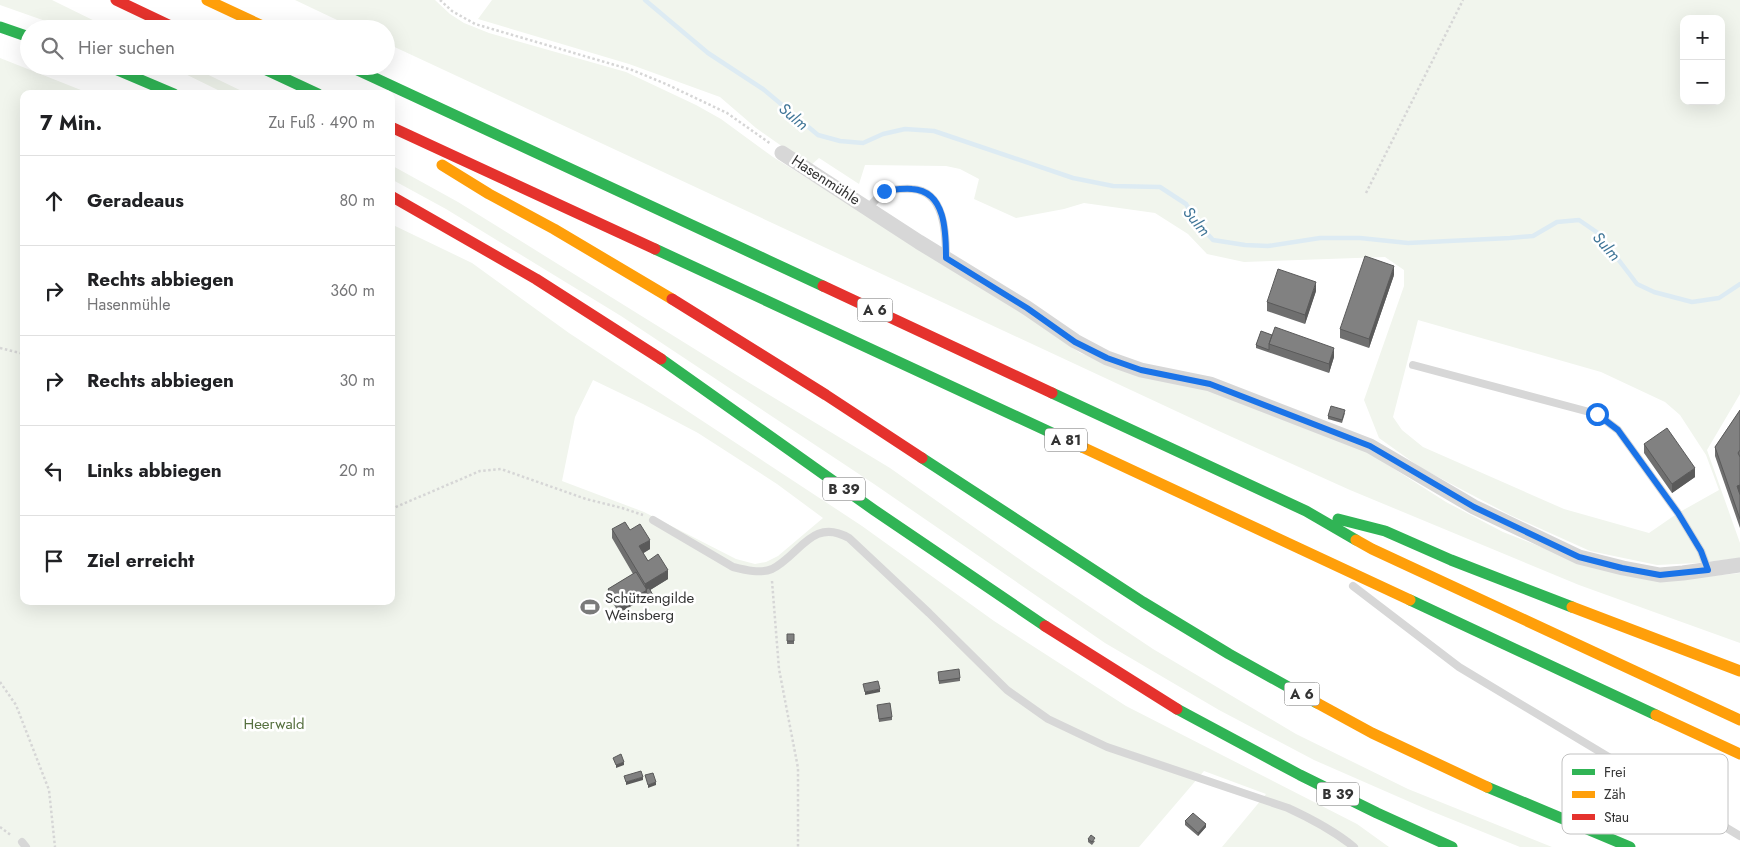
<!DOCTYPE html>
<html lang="de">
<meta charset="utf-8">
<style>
body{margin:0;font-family:Jost,sans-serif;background:#f6f6f6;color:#202124}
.controls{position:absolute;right:15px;top:15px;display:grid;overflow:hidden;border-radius:10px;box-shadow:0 5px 20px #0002}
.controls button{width:45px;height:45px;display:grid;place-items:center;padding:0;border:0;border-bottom:1px solid #e0e0e0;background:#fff;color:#202124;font:25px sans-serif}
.stop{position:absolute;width:15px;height:15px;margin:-11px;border:4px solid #1a73e8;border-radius:50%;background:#fff}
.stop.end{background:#1a73e8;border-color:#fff;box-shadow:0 1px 5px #0008}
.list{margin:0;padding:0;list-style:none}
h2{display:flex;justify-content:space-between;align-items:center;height:65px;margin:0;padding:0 20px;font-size:21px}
h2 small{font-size:16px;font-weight:400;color:#757577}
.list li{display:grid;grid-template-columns:32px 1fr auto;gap:15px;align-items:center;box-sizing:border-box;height:90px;padding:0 20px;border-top:1px solid #e0e0e0}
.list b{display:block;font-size:19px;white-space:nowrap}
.list p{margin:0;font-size:16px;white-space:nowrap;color:#757577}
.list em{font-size:16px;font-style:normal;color:#757577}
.icon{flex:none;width:28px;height:28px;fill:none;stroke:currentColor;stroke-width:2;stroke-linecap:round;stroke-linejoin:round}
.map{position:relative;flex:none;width:1740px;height:847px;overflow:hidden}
.search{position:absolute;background:#fff;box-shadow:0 5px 20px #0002;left:20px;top:20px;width:375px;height:55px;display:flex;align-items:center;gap:12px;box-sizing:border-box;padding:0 18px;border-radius:28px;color:#757577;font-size:19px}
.panel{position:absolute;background:#fff;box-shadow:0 5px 20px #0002;left:20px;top:90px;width:375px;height:515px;border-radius:10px}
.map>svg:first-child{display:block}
.green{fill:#f1f5ed;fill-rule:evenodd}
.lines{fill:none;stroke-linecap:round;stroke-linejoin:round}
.stream{stroke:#ddebf3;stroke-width:4.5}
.path{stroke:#d6d6d6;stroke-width:2.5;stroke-dasharray:2.5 2.5;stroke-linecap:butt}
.lane{stroke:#d7d7d7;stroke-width:8}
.street{stroke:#d7d7d7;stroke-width:15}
.fast{stroke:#30b455;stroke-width:11}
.slow{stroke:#ff9f0a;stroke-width:11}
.jam{stroke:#e5322d;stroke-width:11}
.wall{fill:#6f6f6f}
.shaded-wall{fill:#5a5a5a}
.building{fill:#818181;stroke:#5a5a5a}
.route{stroke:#1a73e8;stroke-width:6}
.labels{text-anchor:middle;stroke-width:5;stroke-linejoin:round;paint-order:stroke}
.shield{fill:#fff;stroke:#707070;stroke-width:1}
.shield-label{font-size:14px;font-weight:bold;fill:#333}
.street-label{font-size:15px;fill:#333;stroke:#fff}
.poi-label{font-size:15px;fill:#333;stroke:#fff;text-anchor:start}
.park-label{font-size:15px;fill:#56703f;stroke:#fff}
.water-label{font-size:16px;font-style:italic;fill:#3f7597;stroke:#fff}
.key{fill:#fff;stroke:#c2c2c2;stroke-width:1}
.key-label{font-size:14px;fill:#333}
</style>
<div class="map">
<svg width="1740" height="847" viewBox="0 0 1740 847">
<rect width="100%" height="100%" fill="#fff"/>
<path class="green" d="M 0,0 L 52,0 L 111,29 L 68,29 L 0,5 Z
M 295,0 L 435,0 L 450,14 L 464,23 L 489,33 L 626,72 L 696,105 L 721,119 L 773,157 L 1017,309 L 1080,353 L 1110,364 L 1211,391 L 1366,451 L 1446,502 L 1503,532 L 1597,569 L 1685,579 L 1740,573 L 1740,643 L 1579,585 L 1350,490 L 1221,432 L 386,43 L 386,29 L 356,29 Z
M 492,0 L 1740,0 L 1740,394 L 1707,450 L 1740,543 L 1740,558 L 1698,563 L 1657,565 L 1590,551 L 1510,515 L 1421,468 L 1379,438 L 1364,400 L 1404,286 L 1404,270 L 1385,257 L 1244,262 L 1207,254 L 1188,234 L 1155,213 L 1084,203 L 1064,209 L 1016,218 L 974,199 L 979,179 L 960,169 L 946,166 L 865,165 L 859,184 L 819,158 L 810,166 L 756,128 L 720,97 L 629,64 L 478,19 ZM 1684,19 L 1721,19 L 1721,101 L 1684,101 ZM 1418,320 L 1601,372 L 1665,402 L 1680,415 L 1706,455 L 1719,490 L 1678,513 L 1649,533 L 1564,509 L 1423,447 L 1402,430 L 1393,417 Z
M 0,58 L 91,94 L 24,94 L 24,601 L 391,601 L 391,224 L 472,263 L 569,333 L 862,526 L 994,621 L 1126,706 L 1357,824 L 1389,847 L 1222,847 L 1266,794 L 1204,771 L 1139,847 L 0,847 ZM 593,380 L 643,404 L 698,433 L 777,484 L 823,518 L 778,556 L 766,562 L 755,564 L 736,559 L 644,512 L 562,481 L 575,417 Z
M 169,66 L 190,66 L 248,94 L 226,94 Z
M 391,165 L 458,202 L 743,379 L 890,468 L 1032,568 L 1153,649 L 1296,734 L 1408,789 L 1552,847 L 1520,847 L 1426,809 L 1314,760 L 1219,710 L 1105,643 L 874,484 L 621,316 L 446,209 L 391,179 Z"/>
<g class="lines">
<path class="stream" d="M 645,0 L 708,53 L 763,89 L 818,135 L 840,141 L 863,143 L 883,134 L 905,129 L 934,131 L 1073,178 L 1113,186 L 1160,187 L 1186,204 L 1200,226 L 1213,240 L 1245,245 L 1268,246 L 1320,238 L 1360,238 L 1408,243 L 1510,238 L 1533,236 L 1557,222 L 1579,220 L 1598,233 L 1637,284 L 1654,292 L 1692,302 L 1719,298 L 1740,284"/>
<path class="path" d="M 440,0 L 452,11 L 475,24 L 632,70 L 666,84 L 727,113 L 771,144
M 1366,193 L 1463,0
M 0,348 L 24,354
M 391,509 L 480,471 L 501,469 L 586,499 L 622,508 L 643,515
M 772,581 L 779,669 L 798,768 L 798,847
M 0,682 L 16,705 L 49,790 L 55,847
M 0,827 L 12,836"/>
<path class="lane" d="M 868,208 L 884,191 C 893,190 903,188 912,189 C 945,191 946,233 946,259
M 1413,365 L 1597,414 L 1618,430 L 1678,513 L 1701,551 L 1708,570
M 653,520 L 733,567 C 745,570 761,574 772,569 C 800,555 812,517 849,538 L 929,613 L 1007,690 L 1048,719 L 1107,747 L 1288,808 C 1312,819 1333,830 1354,847
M 1353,586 L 1459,667 L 1740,836
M 22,842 L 26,847"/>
<path class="street" d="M 782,153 L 919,242 L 1027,308 L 1075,341 L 1107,358 L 1141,370 L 1210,384 L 1370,446 L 1474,507 L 1579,557 L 1623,568 L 1660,575 L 1683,573 L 1740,565"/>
<path class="fast" d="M 0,27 L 29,37
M 108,66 L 174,94
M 258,66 L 318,94
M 349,66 L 823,286
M 655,249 L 1082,447
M 661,359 L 874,510 L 1045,626
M 1052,393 L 1306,511 L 1356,540
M 922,458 L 1143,602 L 1229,654 L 1317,703
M 1338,519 L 1385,531 L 1451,560 L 1572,607
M 1410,600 L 1656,715
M 1177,709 L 1300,775 L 1377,813 L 1452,847
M 1487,787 L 1630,847"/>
<path class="slow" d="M 207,0 L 269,29
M 442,165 L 489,194 L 554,229 L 672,299
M 1082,447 L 1410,600
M 1356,540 L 1372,549 L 1740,720
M 1572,607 L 1740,671
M 1317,703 L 1372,733 L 1487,787
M 1656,715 L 1740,754"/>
<path class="jam" d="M 116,0 L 177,29
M 391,127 L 655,249
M 391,196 L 536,279 L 661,359
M 823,286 L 1052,393
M 672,299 L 826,395 L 922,458
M 1045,626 L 1177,709"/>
</g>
<path class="wall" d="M 1394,275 L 1369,348 L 1340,338 L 1340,329 Z
M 1316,291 L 1305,324 L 1267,311 L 1267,302 Z
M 1261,331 L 1334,357 L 1329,373 L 1256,348 L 1256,345 Z
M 1740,410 L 1740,528 L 1715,456 L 1715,447 Z
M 1345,413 L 1342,423 L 1328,419 L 1328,416 Z
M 1644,444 L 1695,477 L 1672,493 L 1644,453 Z
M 612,529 L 630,530 L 650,549 L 643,553 L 648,561 L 668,579 L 650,590 L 654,600 L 648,603 L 645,598 L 619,613 L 608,595 L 608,589 L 633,574 L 612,538 Z
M 787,634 L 794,634 L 794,644 L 787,644 Z
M 938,672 L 960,678 L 960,681 L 939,684 Z
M 877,705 L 892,717 L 892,720 L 879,722 Z
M 1185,821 L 1206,827 L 1198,836 L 1185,825 Z
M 1088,839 L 1095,841 L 1092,845 L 1088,842 Z"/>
<path class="shaded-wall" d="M 1394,266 L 1394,275 L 1369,348 L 1369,339 Z
M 1316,282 L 1316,291 L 1305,324 L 1305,315 Z
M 1334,348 L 1334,357 L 1329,373 L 1329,364 Z
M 1695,468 L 1695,477 L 1672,493 L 1672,484 Z
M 1740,485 L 1740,494 L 1737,495 L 1737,486 Z
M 650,540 L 650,549 L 639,556 L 639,546 Z
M 668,570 L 668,579 L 647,592 L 647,597 L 645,595 L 645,598 L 619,613 L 619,607 L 645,590 L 645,584 Z
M 654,597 L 654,600 L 648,603 L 648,600 Z
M 880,689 L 880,692 L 865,695 L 865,692 Z
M 624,762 L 624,765 L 616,768 L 616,765 Z
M 643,777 L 643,780 L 626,785 L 626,782 Z
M 656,782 L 656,785 L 648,788 L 648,785 Z
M 1206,824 L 1206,827 L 1198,836 L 1198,833 Z"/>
<path class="building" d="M 1365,256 L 1394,266 L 1369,339 L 1340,329 Z
M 1278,269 L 1316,282 L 1305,315 L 1267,302 Z
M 1275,327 L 1334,348 L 1329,364 L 1269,344 Z
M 1261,331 L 1272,335 L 1269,344 L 1269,350 L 1256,345 Z
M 1331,406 L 1345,410 L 1342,420 L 1328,416 Z
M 1740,410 L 1740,450 L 1738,453 L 1740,457 L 1740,485 L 1737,486 L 1740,495 L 1740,519 L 1715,447 Z
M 1667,428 L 1695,468 L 1672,484 L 1644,444 Z
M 625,522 L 630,530 L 640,524 L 650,540 L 639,546 L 648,561 L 658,554 L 668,570 L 645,584 L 612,529 Z
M 636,572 L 647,590 L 619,607 L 608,589 Z
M 649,588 L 654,597 L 648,600 L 645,595 L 647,594 L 646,589 Z
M 787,634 L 794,634 L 794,641 L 787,641 Z
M 959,669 L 960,678 L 939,681 L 938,672 Z
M 878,681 L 880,689 L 865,692 L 863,684 Z
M 890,703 L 892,717 L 879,719 L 877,705 Z
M 621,754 L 624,762 L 616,765 L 613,758 Z
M 641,771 L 643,777 L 626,782 L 624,776 Z
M 653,773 L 656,782 L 648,785 L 645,775 Z
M 1193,813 L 1206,824 L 1198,833 L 1185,821 Z
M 1091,835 L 1095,838 L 1092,842 L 1088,839 Z"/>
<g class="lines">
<path class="route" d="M 884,191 C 893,190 903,188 912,189 C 946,191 946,233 946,258 L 1027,308 L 1075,342 L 1107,358 L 1141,370 L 1210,384 L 1370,446 L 1474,507 L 1579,557 L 1622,568 L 1660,575 L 1708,570 L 1701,551 L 1678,513 L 1618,430 L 1597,414"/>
</g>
<defs>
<g id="stadium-bare" transform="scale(1.5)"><path d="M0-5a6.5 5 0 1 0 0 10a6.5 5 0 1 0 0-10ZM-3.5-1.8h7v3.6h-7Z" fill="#7a7a7a" stroke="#fff" stroke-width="2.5" paint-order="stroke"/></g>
</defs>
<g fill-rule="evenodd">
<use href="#stadium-bare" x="590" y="607"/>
</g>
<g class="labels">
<g class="shield">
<rect x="857.5" y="298.5" width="35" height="23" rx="4"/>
<rect x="1045" y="428.5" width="42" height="23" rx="4"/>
<rect x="823" y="477.5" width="42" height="23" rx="4"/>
<rect x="1284.5" y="682.5" width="35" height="23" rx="4"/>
<rect x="1317" y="782.5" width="42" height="23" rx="4"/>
</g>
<g class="shield-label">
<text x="875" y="315">A 6</text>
<text x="1066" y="445">A 81</text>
<text x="844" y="494">B 39</text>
<text x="1302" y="699">A 6</text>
<text x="1338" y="799">B 39</text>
</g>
<g class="street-label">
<text transform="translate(826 180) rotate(33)" y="5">Hasenmühle</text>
</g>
<g class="poi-label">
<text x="605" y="603">Schützengilde<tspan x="605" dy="17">Weinsberg</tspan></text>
</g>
<g class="park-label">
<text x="274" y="729">Heerwald</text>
</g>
<g class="water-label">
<text transform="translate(794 116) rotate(40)" y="6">Sulm</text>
<text transform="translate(1197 221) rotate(51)" y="6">Sulm</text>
<text transform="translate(1607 246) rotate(49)" y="6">Sulm</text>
</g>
</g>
<rect x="1562" y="754" width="166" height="80" rx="8" class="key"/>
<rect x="1572" y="769" width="23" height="6" fill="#30b455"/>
<rect x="1572" y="791" width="23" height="7" fill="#ff9f0a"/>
<rect x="1572" y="814" width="23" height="6" fill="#e5322d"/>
<g class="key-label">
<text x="1604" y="777">Frei</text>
<text x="1604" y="799">Zäh</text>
<text x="1604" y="822">Stau</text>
</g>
</svg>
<div class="controls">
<button>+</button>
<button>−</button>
</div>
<div class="stop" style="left:1597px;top:414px"></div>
<div class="stop end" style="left:884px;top:191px"></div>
<div class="search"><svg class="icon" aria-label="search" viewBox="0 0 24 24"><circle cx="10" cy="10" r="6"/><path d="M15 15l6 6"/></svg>Hier suchen</div>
<section class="panel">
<h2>7 Min.<small>Zu Fuß · 490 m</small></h2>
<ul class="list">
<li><svg class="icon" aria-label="ahead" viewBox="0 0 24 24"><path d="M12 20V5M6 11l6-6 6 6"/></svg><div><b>Geradeaus</b></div><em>80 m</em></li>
<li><svg class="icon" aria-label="right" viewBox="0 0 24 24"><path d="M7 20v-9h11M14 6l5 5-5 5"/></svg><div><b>Rechts abbiegen</b><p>Hasenmühle</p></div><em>360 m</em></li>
<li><svg class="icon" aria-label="right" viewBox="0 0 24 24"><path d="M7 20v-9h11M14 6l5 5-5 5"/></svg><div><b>Rechts abbiegen</b></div><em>30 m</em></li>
<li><svg class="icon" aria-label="left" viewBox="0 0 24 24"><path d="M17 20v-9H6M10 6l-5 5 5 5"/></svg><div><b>Links abbiegen</b></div><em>20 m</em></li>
<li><svg class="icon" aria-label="arrive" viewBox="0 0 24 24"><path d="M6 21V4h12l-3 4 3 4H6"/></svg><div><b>Ziel erreicht</b></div></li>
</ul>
</section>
</div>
